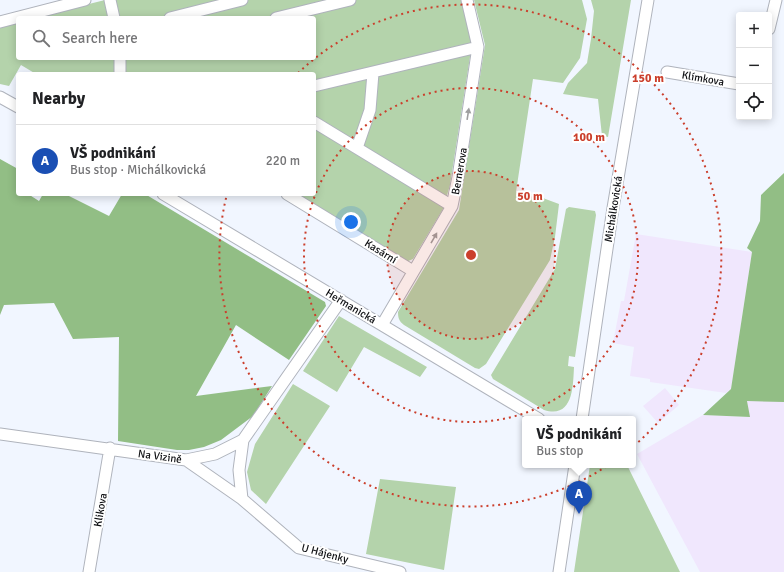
<!DOCTYPE html>
<meta charset="utf-8">
<style>
body{margin:0;font-family:Signika,sans-serif;background:#f6f6f6;color:#202124}
.controls{position:absolute;right:12px;top:12px;display:grid;overflow:hidden;border-radius:4px;box-shadow:0 2px 10px #0003}
.controls button{width:36px;height:36px;display:grid;place-items:center;padding:0;border:0;border-bottom:1px solid #e0e0e0;background:#fff;color:#202124;font:20px sans-serif}
.you{position:absolute;left:351px;top:222px;width:14px;height:14px;margin:-10px;border:3px solid #fff;border-radius:50%;background:#1a73e8;box-shadow:0 0 0 6px #1a73e833}
.badge{display:grid;place-items:center;width:26px;height:26px;border-radius:50%;background:#cb3f2c;color:#fff;font-size:13px;font-weight:700}
.pin{position:absolute;translate:-50% -33px;filter:drop-shadow(0 1px 2px #0008)}
.pin::after{content:'';position:absolute;top:21px;width:14px;height:12px;background:inherit;clip-path:polygon(0 0,100% 0,50% 100%)}
.popup{position:absolute;left:522px;top:416px;width:114px;height:52px;box-sizing:border-box;display:grid;place-content:center;border-radius:4px;background:#fff;filter:drop-shadow(0 1px 3px #0005);font-size:13px;white-space:nowrap;color:#757577}
.popup b{font-size:15px;color:#202124}
.popup::after{content:'';position:absolute;left:50%;top:100%;margin-left:-8px;border:8px solid transparent;border-top-color:#fff}
.list{margin:0;padding:0;list-style:none}
h2{display:flex;justify-content:space-between;align-items:center;height:52px;margin:0;padding:0 16px;font-size:17px}
h2 small{font-size:13px;font-weight:400;color:#757577}
.list li{display:grid;grid-template-columns:26px 1fr auto;gap:12px;align-items:center;box-sizing:border-box;height:72px;padding:0 16px;border-top:1px solid #e0e0e0}
.list b{display:block;font-size:15px;white-space:nowrap}
.list p{margin:0;font-size:13px;white-space:nowrap;color:#757577}
.list em{font-size:13px;font-style:normal;color:#757577}
.icon{flex:none;width:22px;height:22px;fill:none;stroke:currentColor;stroke-width:2;stroke-linecap:round;stroke-linejoin:round}
.map{position:relative;flex:none;width:784px;height:572px;overflow:hidden}
.search{position:absolute;background:#fff;box-shadow:0 2px 10px #0003;left:16px;top:16px;width:300px;height:44px;display:flex;align-items:center;gap:10px;box-sizing:border-box;padding:0 14px;border-radius:4px;color:#757577;font-size:15px}
.panel{position:absolute;background:#fff;box-shadow:0 2px 10px #0003;left:16px;top:72px;width:300px;height:124px;border-radius:4px}
.map>svg:first-child{display:block}
.industrial{fill:#f0e7fd}
.green{fill:#b4d3ab}
.forest{fill:#92be85}
.lines{fill:none;stroke-linecap:round;stroke-linejoin:round}
.minor-casing{stroke:#afb3bc;stroke-width:13}
.minor{stroke:#fff;stroke-width:11}
.oneway{fill:#9f9fa0}
.ring{fill:none;stroke:#cb3f2c;stroke-width:2;stroke-dasharray:2 4}
.labels{text-anchor:middle;stroke-width:4;stroke-linejoin:round;paint-order:stroke}
.street-label{font-size:11px;fill:#0e0f12;stroke:#fff}
.centre{fill:#cb3f2c;stroke:#fff;stroke-width:2}
.ring-label{font-size:12px;text-anchor:middle;font-weight:bold;fill:#cb3f2c;stroke:#fff;stroke-width:4;stroke-linejoin:round;paint-order:stroke}
</style>
<div class="map">
<svg width="784" height="572" viewBox="0 0 784 572">
<rect width="100%" height="100%" fill="#f1f6ff"/>
<path class="industrial" d="M 636,234 L 752,252 L 731,389 L 726,393 L 650,382 L 650,379 L 630,376 L 634,347 L 613,343 L 621,301 L 624,301 Z
M 665,388 L 679,405 L 658,423 L 643,406 Z
M 784,399 L 784,572 L 700,572 L 637,454 L 703,415 L 749,417 L 747,401 Z"/>
<path class="green" d="M 105,0 L 461,0 L 472,44 L 450,185 L 443,209 L 413,259 L 406,262 L 291,194 L 314,194 L 314,74 L 36,74 L 21,65 L 9,86 L 0,84 L 0,27 L 18,22 L 18,58 L 314,58 L 314,18 L 33,18 Z
M 474,0 L 582,0 L 587,19 L 580,58 L 563,83 L 533,79 L 516,192 L 532,194 L 559,204 L 555,237 L 550,260 L 486,364 L 479,369 L 475,368 L 404,325 C 399,321 398,318 398,312 L 459,210 L 485,45 Z
M 591,0 L 631,0 L 608,137 L 602,136 L 598,99 L 563,94 L 568,83 L 587,63 L 591,39 L 594,11 Z
M 569,207 L 595,211 L 596,215 L 575,357 L 569,356 L 568,366 L 574,367 C 573,387 573,419 544,410 L 493,379 L 491,375 L 555,269 L 566,209 Z
M 339,316 L 427,367 L 420,377 L 364,347 L 337,392 L 303,371 Z
M 293,384 L 330,406 L 266,504 L 251,490 L 247,472 L 255,444 Z
M 590,465 L 627,465 L 680,572 L 574,572 Z
M 380,479 L 456,487 L 444,570 L 366,554 Z"/>
<path class="forest" d="M 0,159 L 18,169 L 18,194 L 28,194 L 39,201 L 43,194 L 65,194 L 109,216 L 122,194 L 145,194 L 325,302 L 326,306 L 289,360 L 236,325 L 196,396 L 272,386 L 253,416 L 221,440 L 204,447 L 189,450 L 177,450 L 118,441 L 119,337 L 73,339 L 54,303 L 4,305 L 0,315 Z
M 784,173 L 784,402 L 747,401 L 750,417 L 703,415 L 731,389 L 752,252 L 747,248 L 760,221 L 761,195 Z"/>
<g class="lines">
<g class="minor-casing">
<path id="minor" d="M 110,0 L 114,18
M 170,18 L 242,0
M 276,18 L 350,0
M 0,22 L 85,0
M 769,29 L 776,0
M 667,72 L 739,84
M 120,74 L 120,58
M 314,86 L 478,47
M 0,97 L 18,107
M 314,122 L 452,206
M 357,148 L 370,110 L 373,73
M 163,194 L 539,419
M 287,194 L 413,271
M 382,325 L 452,206 L 458,177 L 478,47 L 467,0
M 582,419 L 613,208 L 648,0
M 0,434 L 186,460 L 215,454 L 243,440 L 341,300
M 243,440 L 239,470 L 242,499 L 299,548 L 400,572
M 186,460 L 242,499
M 89,572 L 110,448
M 559,572 L 575,465"/>
</g>
<use href="#minor" class="minor"/>
</g>
<defs><path id="oneway-solid" d="M-6-.8H1V-3.2L6.5 0L1 3.2V.8H-6Z"/></defs>
<g class="oneway">
<use href="#oneway-solid" transform="translate(468 114) rotate(-81)"/>
<use href="#oneway-solid" transform="translate(434 238) rotate(-60)"/>
</g>
<circle cx="471" cy="255" r="84" fill="#cb3f2c" fill-opacity=".12"/>
<g class="ring">
<circle cx="471" cy="255" r="84"/>
<circle cx="471" cy="255" r="167"/>
<path d="M298 73A251 251 0 1 1 227 194"/>
</g>
<g class="labels">
<g class="street-label">
<text transform="translate(703 78) rotate(10)" y="4">Klímkova</text>
<text transform="translate(459 171) rotate(-80)" y="4">Bernerova</text>
<text transform="translate(613 209) rotate(-81)" y="4">Michálkovická</text>
<text transform="translate(381 251) rotate(32)" y="4">Kasární</text>
<text transform="translate(351 306) rotate(31)" y="4">Heřmanická</text>
<text transform="translate(160 456) rotate(8)" y="4">Na Vizině</text>
<text transform="translate(100 510) rotate(-80)" y="4">Klikova</text>
<text transform="translate(325 553) rotate(15)" y="4">U Hájenky</text>
</g>
</g>
<circle cx="471" cy="255" r="6" class="centre"/>
<g class="ring-label">
<text x="648" y="82">150 m</text>
<text x="589" y="141">100 m</text>
<text x="530" y="200">50 m</text>
</g>
</svg>
<div class="controls">
<button>+</button>
<button>−</button>
<button><svg class="icon" aria-label="locate" viewBox="0 0 24 24"><circle cx="12" cy="12" r="6"/><path d="M12 2v4M12 18v4M2 12h4M18 12h4"/></svg></button>
</div>
<div class="you"></div>
<div class="pin badge" style="left:579px;top:514px;background:#1a4fb4">A</div>
<div class="popup"><b>VŠ podnikání</b>Bus stop</div>
<div class="search"><svg class="icon" aria-label="search" viewBox="0 0 24 24"><circle cx="10" cy="10" r="6"/><path d="M15 15l6 6"/></svg>Search here</div>
<section class="panel">
<h2>Nearby<small></small></h2>
<ul class="list">
<li><span class="badge" style="background:#1a4fb4">A</span><div><b>VŠ podnikání</b><p>Bus stop · Michálkovická</p></div><em>220 m</em></li>
</ul>
</section>
</div>
